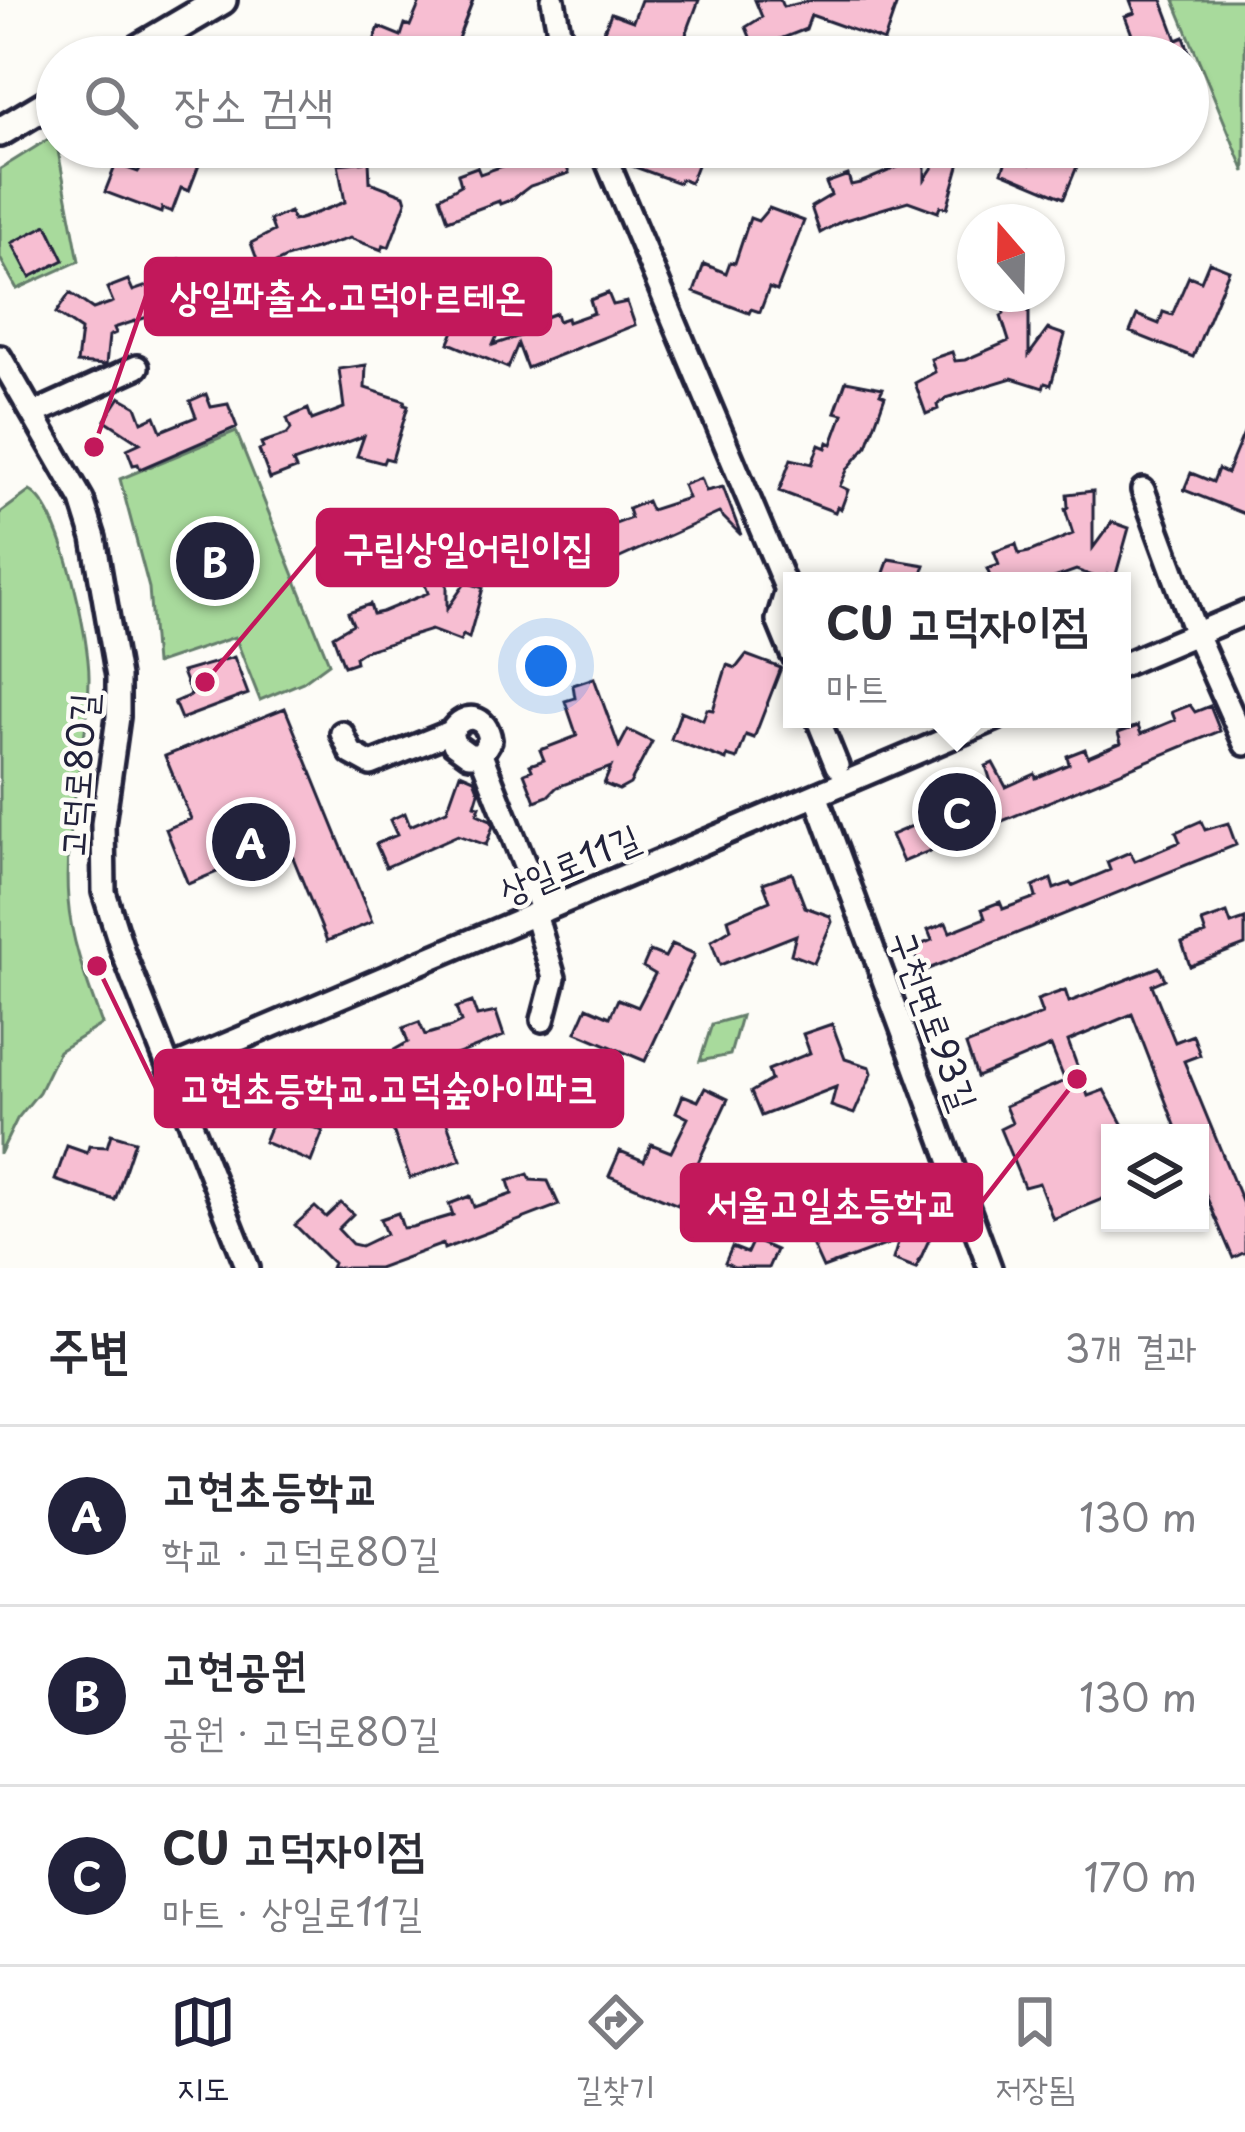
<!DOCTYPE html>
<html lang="ko">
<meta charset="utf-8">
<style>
body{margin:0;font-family:"Playpen Sans","Poor Story",sans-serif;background:#f7f7f7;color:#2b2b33}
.controls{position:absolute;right:36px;bottom:36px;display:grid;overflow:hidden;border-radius:0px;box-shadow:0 3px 9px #0004}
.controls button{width:108px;height:108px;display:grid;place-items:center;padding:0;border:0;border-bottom:3px solid #e1e1e2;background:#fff;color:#2b2b33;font:60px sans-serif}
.compass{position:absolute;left:957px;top:204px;width:108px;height:108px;border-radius:50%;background:#fff;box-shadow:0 3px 9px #0004;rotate:340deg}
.you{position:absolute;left:546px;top:666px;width:42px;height:42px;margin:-30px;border:9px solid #fff;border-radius:50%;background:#1a73e8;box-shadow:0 0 0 18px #1a73e833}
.badge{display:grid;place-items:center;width:78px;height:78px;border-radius:50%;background:#22223b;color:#fff;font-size:39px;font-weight:700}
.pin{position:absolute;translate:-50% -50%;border:6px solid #fff;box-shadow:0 3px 12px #0006}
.popup{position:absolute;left:783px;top:572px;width:348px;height:156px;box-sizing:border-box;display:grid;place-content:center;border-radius:0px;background:#fff;filter:drop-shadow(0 3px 9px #0005);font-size:39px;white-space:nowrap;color:#7c7c81}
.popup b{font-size:45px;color:#2b2b33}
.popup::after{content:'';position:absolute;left:50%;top:100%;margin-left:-24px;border:24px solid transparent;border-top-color:#fff}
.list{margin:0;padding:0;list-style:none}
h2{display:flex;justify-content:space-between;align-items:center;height:156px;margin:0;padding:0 48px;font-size:51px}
h2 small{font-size:39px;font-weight:400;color:#7c7c81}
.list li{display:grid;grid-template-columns:78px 1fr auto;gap:36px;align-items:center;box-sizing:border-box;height:180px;padding:0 48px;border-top:3px solid #e1e1e2}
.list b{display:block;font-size:45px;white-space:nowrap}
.list p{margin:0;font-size:39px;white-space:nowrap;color:#7c7c81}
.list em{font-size:39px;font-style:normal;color:#7c7c81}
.icon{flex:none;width:66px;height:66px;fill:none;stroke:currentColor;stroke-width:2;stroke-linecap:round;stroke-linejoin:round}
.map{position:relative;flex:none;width:1245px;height:1268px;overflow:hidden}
.search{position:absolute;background:#fff;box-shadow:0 3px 9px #0004;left:36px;right:36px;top:36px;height:132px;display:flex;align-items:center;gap:30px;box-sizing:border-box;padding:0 42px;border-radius:66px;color:#7c7c81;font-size:45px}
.sheet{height:696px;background:#fff}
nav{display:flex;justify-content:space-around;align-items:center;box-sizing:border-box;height:168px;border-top:3px solid #e1e1e2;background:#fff;font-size:33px;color:#7c7c81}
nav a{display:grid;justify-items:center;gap:6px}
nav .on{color:#22223b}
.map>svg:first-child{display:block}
.green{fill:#a8da9c;stroke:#657e6c;stroke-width:3}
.building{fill:#f7bed2;stroke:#22223b;stroke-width:3}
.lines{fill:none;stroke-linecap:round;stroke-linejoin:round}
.street-casing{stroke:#22223b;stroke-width:30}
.secondary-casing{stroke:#22223b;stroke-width:36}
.street{stroke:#fdfcf7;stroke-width:21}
.secondary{stroke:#fdfcf7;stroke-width:27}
.labels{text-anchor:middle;stroke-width:9;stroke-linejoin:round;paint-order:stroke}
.street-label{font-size:36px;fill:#22223b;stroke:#fdfcf7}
.leader{fill:none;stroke:#c2185b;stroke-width:4.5}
.callout-dot{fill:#c2185b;stroke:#fdfcf7;stroke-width:4.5}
.callout{fill:#c2185b;stroke:#c2185b;stroke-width:4.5}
.callout-label{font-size:39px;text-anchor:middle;font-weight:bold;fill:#fff}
</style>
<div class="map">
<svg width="1245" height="1268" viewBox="0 0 1245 1268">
<rect width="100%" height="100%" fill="#fdfcf7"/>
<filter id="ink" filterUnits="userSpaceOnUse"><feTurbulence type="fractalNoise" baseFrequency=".00833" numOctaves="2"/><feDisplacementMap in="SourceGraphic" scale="24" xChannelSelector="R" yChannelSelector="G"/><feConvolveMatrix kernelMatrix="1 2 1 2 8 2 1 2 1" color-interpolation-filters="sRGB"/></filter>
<g filter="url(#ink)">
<path class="green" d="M 1174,0 L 1245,0 L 1245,172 Z
M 55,135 L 79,261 L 17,289 L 0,258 L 0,169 Z
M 236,431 L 329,663 L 303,682 L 260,700 L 235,637 L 155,664 L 149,588 L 120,479 Z
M 30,491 C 63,508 90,642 89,680 C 88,754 62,825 68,900 C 71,942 88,985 102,1024 L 59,1051 L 39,1092 L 17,1119 L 0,1154 L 0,513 Z
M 741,1016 L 730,1055 L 700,1061 L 712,1024 Z"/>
<path class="building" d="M 421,0 L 473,0 L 452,54 L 444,51 L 442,57 L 368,57 L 379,27 L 401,36 L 405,24 L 410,26 Z
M 641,0 L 699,0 L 684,40 L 676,37 L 668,57 L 643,57 L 600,41 L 611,13 L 633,21 Z
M 755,0 L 780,0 L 783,7 L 814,0 L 898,0 L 884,41 L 811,15 L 806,29 L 755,49 L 746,27 L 762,17 Z
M 1130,0 L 1162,0 L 1177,40 L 1184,37 L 1191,57 L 1154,57 L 1144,36 L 1134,40 L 1125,16 L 1135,13 Z
M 154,147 L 206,147 L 189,191 L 181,188 L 172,212 L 162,208 L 161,213 L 105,192 L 116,164 L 138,172 Z
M 512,147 L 559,147 L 569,173 L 530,186 L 513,199 L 500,204 L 499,201 L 448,220 L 440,197 L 461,185 L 458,174 L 477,167 L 480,174 L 506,165 L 516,159 Z
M 630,147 L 704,147 L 690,183 L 681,179 L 679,183 L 624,163 Z
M 899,147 L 925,147 L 925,179 L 943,152 L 961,159 L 947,208 L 940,206 L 938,212 L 908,201 L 842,221 L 820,233 L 811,207 L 831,195 L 826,183 L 848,175 L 851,185 L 860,183 L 905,164 Z
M 1057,147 L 1085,147 L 1064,198 L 1002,172 L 1008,155 L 1030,164 L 1035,152 L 1053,159 Z
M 369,161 L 370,182 L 404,195 L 406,202 L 389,247 L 384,245 L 382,250 L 350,238 L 286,258 L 276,263 L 278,267 L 262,273 L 251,243 L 274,231 L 270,220 L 290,212 L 293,221 L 303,218 L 345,202 L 338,164 Z
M 769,208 L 804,221 L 777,291 L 769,288 L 760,312 L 751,309 L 749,313 L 694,292 L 704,264 L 726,273 L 730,262 L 735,263 L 750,218 L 758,221 Z
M 47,225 L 64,260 L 30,277 L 12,243 Z
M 180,259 L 184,272 L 199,268 L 208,291 L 164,308 L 166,311 L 114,328 L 116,333 L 109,336 L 106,365 L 77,363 L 81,330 L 56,313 L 70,293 L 93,309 L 113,302 L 107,288 L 128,280 L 133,291 L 164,280 L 159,267 Z
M 1209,262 L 1229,270 L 1193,357 L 1130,332 L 1137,315 L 1159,324 L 1163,312 L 1172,315 L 1189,276 L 1201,281 Z
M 608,293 L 613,305 L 627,302 L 635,325 L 527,368 L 518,344 L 508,368 L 449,343 L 459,319 L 479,322 L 484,311 L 504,320 L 493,345 L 535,331 L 532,322 L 556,313 L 558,321 L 567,318 L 568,322 L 594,313 L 590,300 Z
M 1029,298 L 1029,355 L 1048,329 L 1065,335 L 1051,385 L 1045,383 L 1043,388 L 1012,378 L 946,398 L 937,405 L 938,409 L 926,414 L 915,383 L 935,372 L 931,359 L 952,352 L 955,361 L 965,360 L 1009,341 L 1001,316 L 1004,314 L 1003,302 Z
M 366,365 L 365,388 L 405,401 L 404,405 L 408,406 L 392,460 L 385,458 L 383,463 L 357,456 L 364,436 L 293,462 L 296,469 L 270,479 L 259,450 L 263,448 L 261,443 L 287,434 L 291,429 L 287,418 L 308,409 L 312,420 L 344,408 L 339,369 Z
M 846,381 L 883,388 L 880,394 L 885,396 L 867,446 L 848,468 L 840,486 L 848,490 L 841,509 L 837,507 L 835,512 L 779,491 L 791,459 L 812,464 L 819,445 L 826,448 L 828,442 L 832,444 L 843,414 L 835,412 Z
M 206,394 L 211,407 L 228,404 L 237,427 L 140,469 L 138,464 L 133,465 L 127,449 L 140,443 L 105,420 L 120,397 L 136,406 L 142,422 L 155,416 L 161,431 L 196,417 L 190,401 Z
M 1245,430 L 1245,514 L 1184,490 L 1191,473 L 1213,482 L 1218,469 L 1227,473 Z
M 701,478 L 706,491 L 723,487 L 741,535 L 719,513 L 611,562 L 610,559 L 559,580 L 549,555 L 570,543 L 567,534 L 588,526 L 591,533 L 631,518 L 628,509 L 647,501 L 651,510 L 688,498 L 683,485 Z
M 1093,491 L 1093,548 L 1112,522 L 1129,528 L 1115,578 L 1108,575 L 1107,581 L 1076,570 L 1046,581 L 992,581 L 987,569 L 999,565 L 994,552 L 1016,544 L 1019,554 L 1029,552 L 1073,534 L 1065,509 L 1068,507 L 1067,494 Z
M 447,551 L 447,609 L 466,582 L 483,588 L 469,638 L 463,635 L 460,641 L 431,630 L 364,651 L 355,657 L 356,662 L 344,666 L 333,636 L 353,624 L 348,612 L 370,604 L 373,614 L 382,612 L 428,593 L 419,568 L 422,567 L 421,554 Z
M 889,559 L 925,565 L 919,581 L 881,581 Z
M 746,655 L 781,668 L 754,738 L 746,735 L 737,759 L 727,756 L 726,760 L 671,739 L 681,711 L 703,720 L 707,709 L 713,710 L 727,665 L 736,668 Z
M 234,657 L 248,694 L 181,719 L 174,702 L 191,695 L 182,672 Z
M 594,678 L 619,747 L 628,730 L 652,742 L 630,784 L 619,790 L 604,784 L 611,767 L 557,787 L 548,796 L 535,801 L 524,773 L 532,770 L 530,765 L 544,760 L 540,750 L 577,736 L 565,701 L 575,698 L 573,685 Z
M 1190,705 L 1195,712 L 1210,706 L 1220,731 L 903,862 L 891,835 L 994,791 L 986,766 L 993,763 L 1006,787 L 1035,774 L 1036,778 L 1069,764 L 1067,756 L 1085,749 L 1088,757 L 1121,743 L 1118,733 L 1138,726 L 1141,734 L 1175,720 L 1172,712 Z
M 285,708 L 372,922 L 327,941 L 287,843 L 188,884 L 166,829 L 191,819 L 165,756 Z
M 460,773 L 474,779 L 479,792 L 475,805 L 480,806 L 477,814 L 491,820 L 493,826 L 486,845 L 458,835 L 386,867 L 376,844 L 397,835 L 390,820 L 405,813 L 410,826 L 447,810 Z
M 1201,821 L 1205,830 L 1228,823 L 1236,845 L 921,972 L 913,948 L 932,940 L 928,930 L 946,923 L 950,932 L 985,918 L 982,909 L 1000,902 L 1003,909 L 1036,897 L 1033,887 L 1051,879 L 1054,889 L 1070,883 L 1072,886 L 1110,870 L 1107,862 L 1130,852 L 1135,861 L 1180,842 L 1176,832 Z
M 792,873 L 805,907 L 830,916 L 832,922 L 814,963 L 791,954 L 796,935 L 720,965 L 711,941 L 731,929 L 728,919 L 770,901 L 763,883 Z
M 1227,913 L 1231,924 L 1245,919 L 1245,945 L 1190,966 L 1182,943 L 1206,934 L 1202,922 Z
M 672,944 L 695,954 L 645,1061 L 576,1032 L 587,1007 L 610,1017 L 618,999 L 638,1007 L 655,974 L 643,967 L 650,951 L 665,957 Z
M 1159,967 L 1165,979 L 1152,985 L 1175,1042 L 1193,1035 L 1200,1055 L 1184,1061 L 1245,1209 L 1245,1252 L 1233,1258 L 1200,1182 L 1200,1133 L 1178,1133 L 1132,1014 L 1068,1041 L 1088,1096 L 1104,1090 L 1127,1133 L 1110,1133 L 1110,1196 L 1053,1219 L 1039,1183 L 1024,1187 L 1000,1129 L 1012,1123 L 1005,1106 L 1065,1081 L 1051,1046 L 977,1077 L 966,1045 L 1042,1014 L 1037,1000 L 1065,990 L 1069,1002 Z
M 472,1002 L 477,1016 L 496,1012 L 504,1036 L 398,1078 L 389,1053 L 408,1042 L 403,1028 L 419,1022 L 425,1035 L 451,1027 L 461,1022 L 456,1008 Z
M 832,1024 L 845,1059 L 870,1067 L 872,1073 L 854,1114 L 831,1106 L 836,1087 L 761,1116 L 751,1092 L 771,1080 L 768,1070 L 810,1053 L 803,1034 Z
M 282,1081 L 296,1098 L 315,1106 L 310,1126 L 323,1131 L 311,1162 L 264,1142 L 275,1115 L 259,1096 Z
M 705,1088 L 728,1099 L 678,1205 L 609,1176 L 620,1151 L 644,1161 L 651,1144 L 671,1152 L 688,1118 L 676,1112 L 683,1095 L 698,1101 Z
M 439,1102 L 461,1160 L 410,1178 L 389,1119 Z
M 111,1134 L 135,1141 L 115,1200 L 55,1180 L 67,1146 L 87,1153 L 89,1146 L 107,1147 Z
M 528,1174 L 531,1180 L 548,1181 L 559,1205 L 444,1249 L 443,1244 L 378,1268 L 331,1268 L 333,1263 L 295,1225 L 315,1207 L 326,1217 L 341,1203 L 353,1214 L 338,1229 L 352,1244 L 361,1246 L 386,1234 L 380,1219 L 398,1213 L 403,1228 L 412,1227 L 453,1215 L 449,1204 L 470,1196 L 474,1207 L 512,1194 L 508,1181 Z
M 895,1178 L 908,1212 L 933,1221 L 935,1227 L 916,1268 L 893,1259 L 899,1240 L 823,1268 L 813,1246 L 834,1234 L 830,1224 L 873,1206 L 865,1188 Z
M 753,1240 L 776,1250 L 768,1268 L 734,1268 L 725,1263 L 732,1247 L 747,1253 Z"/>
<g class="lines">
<g class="street-casing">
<path id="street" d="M 553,0 L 564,57
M 601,147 L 787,590 L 778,620 L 792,654
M 0,357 L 82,500 L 94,538 L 118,677 L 118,717 L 103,824 L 104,892 L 123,952 L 248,1268
M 33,414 L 137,367
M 1143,490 L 1196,634 L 1245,744
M 1122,665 L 1245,613
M 818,719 L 837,766
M 342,733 L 351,753 L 371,764 L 451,732
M 481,755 L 469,755 L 454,744 L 451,732 C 465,710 487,716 490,740 L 481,755 L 543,911
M 816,795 L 990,1268
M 535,914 L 554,978 L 543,1020
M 169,1069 L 995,719"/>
</g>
<g class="secondary-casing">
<path id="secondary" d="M 125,57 L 222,0
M 0,132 L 57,98"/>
</g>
<use href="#street" class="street"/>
<use href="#secondary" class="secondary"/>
</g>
</g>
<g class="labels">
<g class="street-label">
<text transform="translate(78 775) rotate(-86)" y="13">고덕로80길</text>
<text transform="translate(569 864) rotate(-23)" y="13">상일로11길</text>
<text transform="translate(934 1020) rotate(70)" y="13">구천면로93길</text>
</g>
</g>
<path class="leader" d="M94 447L146 296M205 682L318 547M97 966L156 1088M1077 1079L981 1203"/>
<g class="callout-dot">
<circle cx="94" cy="447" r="12"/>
<circle cx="205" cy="682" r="12"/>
<circle cx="97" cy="966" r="12"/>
<circle cx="1077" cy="1079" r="12"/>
</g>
<g class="callout">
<rect x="146" y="259" width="404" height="75" rx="12"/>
<rect x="318" y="510" width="299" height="75" rx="12"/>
<rect x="156" y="1051" width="466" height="75" rx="12"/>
<rect x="682" y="1165" width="299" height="75" rx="12"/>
</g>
<g class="callout-label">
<text x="348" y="310">상일파출소.고덕아르테온</text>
<text x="468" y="561">구립상일어린이집</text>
<text x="389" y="1102">고현초등학교.고덕숲아이파크</text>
<text x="832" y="1217">서울고일초등학교</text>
</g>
</svg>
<div class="controls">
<button><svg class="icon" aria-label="layers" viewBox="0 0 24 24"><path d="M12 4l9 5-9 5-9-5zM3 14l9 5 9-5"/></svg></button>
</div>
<svg class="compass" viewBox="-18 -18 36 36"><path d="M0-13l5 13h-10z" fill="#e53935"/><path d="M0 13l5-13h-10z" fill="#7c7c81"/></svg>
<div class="you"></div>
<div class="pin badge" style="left:251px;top:842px">A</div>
<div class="pin badge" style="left:215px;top:561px">B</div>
<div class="pin badge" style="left:957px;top:812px">C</div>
<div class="popup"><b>CU 고덕자이점</b>마트</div>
<div class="search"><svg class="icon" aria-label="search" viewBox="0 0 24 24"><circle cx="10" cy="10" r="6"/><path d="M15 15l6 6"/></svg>장소 검색</div>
</div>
<section class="sheet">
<h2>주변<small>3개 결과</small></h2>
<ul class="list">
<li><span class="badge">A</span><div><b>고현초등학교</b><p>학교 · 고덕로80길</p></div><em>130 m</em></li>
<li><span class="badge">B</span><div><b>고현공원</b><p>공원 · 고덕로80길</p></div><em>130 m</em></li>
<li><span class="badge">C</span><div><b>CU 고덕자이점</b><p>마트 · 상일로11길</p></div><em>170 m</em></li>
</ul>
</section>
<nav>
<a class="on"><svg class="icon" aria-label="map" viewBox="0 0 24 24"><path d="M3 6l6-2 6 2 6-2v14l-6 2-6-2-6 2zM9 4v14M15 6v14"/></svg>지도</a>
<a><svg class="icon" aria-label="directions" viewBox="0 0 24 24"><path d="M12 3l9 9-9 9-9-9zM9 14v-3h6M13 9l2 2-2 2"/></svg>길찾기</a>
<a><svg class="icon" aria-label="saved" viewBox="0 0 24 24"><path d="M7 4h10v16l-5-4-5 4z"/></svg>저장됨</a>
</nav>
